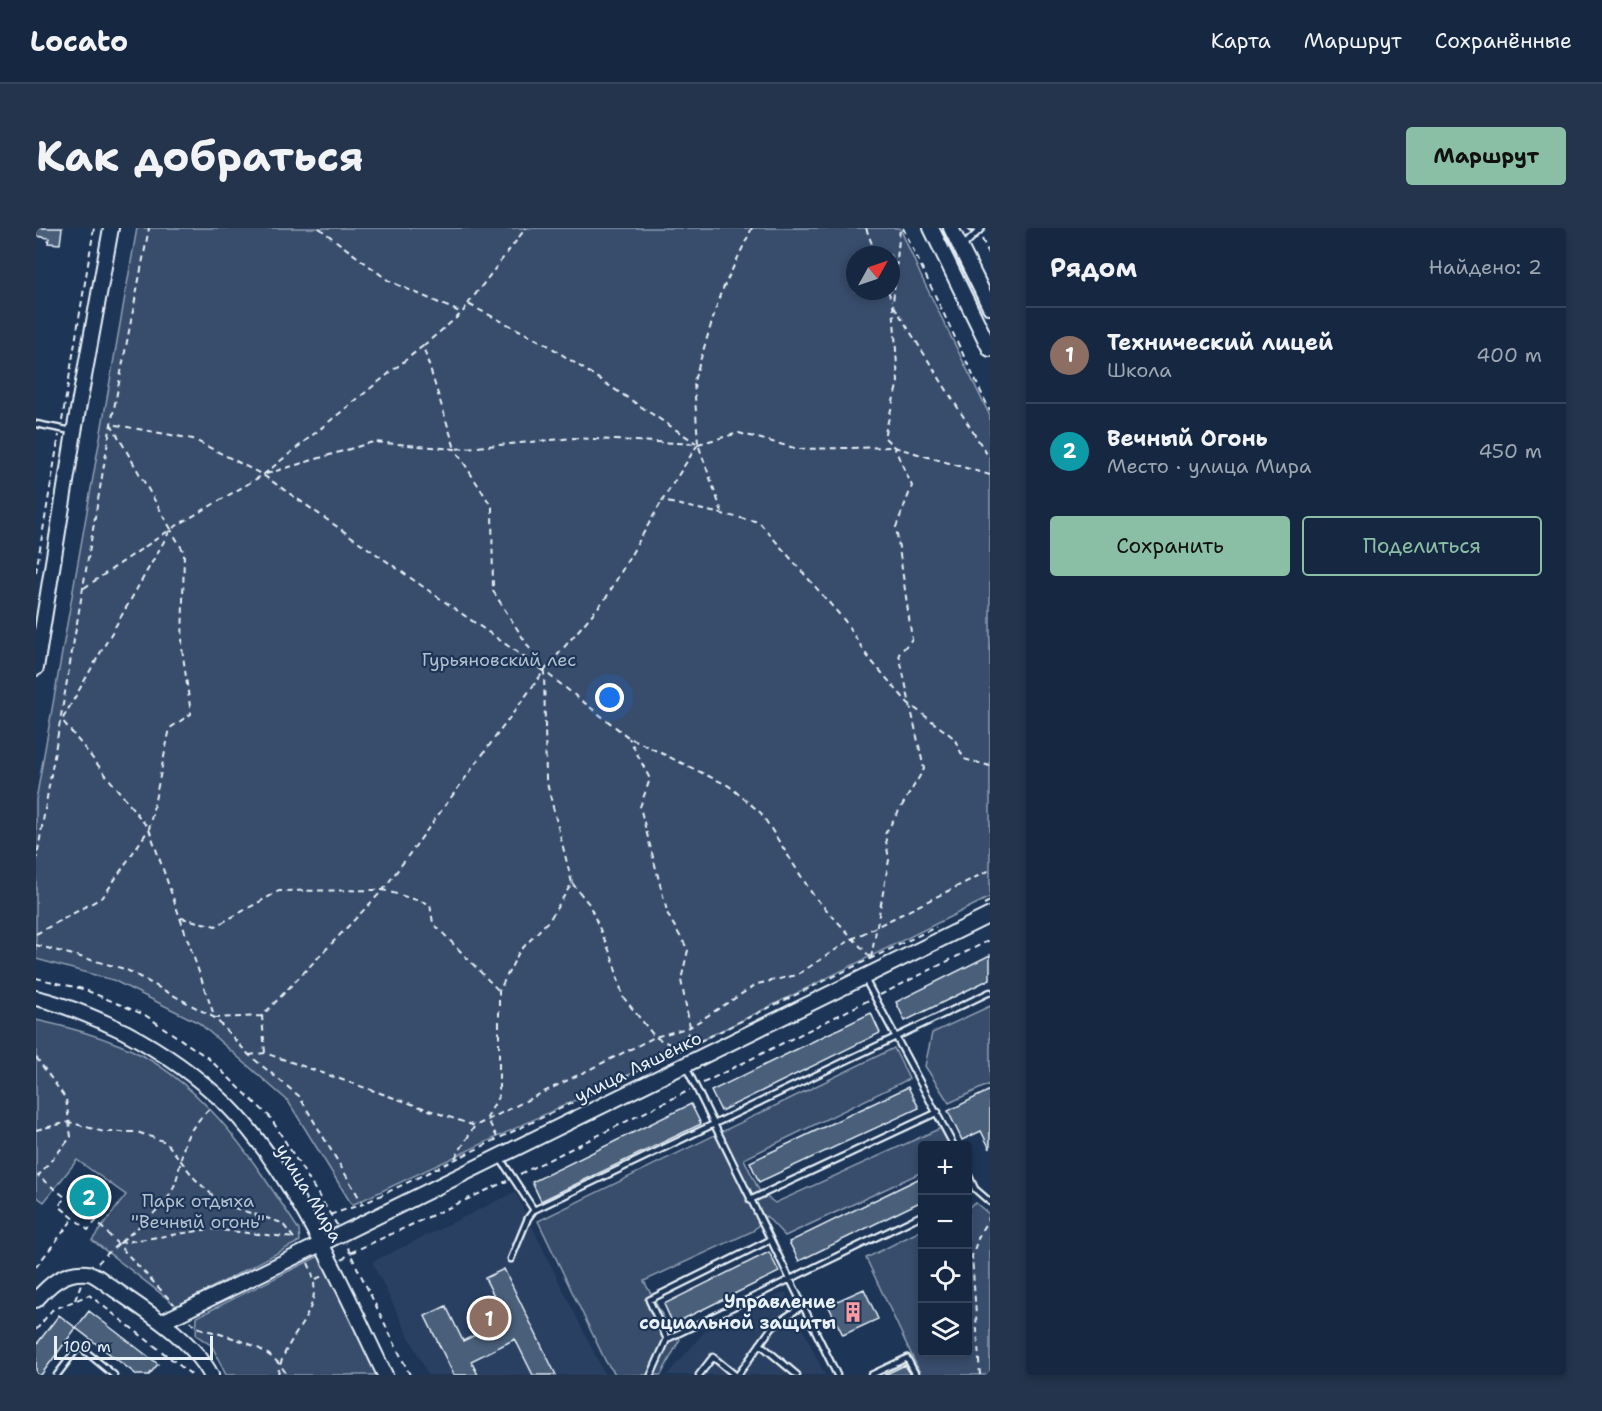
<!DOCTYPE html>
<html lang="ru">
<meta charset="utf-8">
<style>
body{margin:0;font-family:"Shantell Sans",sans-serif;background:#23344c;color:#f1f3f6}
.controls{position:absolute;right:18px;bottom:18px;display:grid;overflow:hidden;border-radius:6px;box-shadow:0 3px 9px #0003}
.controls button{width:54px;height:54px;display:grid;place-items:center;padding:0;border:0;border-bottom:2px solid #35445a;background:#162841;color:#f1f3f6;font:30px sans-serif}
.compass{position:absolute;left:810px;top:18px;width:54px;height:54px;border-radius:50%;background:#162841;box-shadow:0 3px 9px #0003;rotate:50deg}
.scale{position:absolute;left:18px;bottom:15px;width:159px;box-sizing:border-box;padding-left:6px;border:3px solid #e8f1f8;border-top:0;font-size:16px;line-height:21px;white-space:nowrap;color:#e8f1f8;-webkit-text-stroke:4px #1d3557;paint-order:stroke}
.you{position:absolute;left:574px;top:470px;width:21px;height:21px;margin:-15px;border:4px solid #fff;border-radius:50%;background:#1a73e8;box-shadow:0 0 0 9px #1a73e833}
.badge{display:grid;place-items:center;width:39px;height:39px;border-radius:50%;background:#8abfa5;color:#fff;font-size:20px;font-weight:700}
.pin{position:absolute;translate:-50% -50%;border:3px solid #fff;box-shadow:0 2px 6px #0006}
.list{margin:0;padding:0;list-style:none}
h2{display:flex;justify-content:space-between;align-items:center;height:78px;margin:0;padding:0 24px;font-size:26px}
h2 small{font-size:20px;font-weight:400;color:#9ea6b1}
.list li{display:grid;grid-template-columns:39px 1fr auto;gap:18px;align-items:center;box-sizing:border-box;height:96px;padding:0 24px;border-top:2px solid #35445a}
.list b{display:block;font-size:22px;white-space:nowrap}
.list p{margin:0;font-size:20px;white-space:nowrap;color:#9ea6b1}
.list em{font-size:20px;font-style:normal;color:#9ea6b1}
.actions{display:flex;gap:12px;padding:18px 24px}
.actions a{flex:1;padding:14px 0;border:2px solid #8abfa5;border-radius:6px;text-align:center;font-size:21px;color:#8abfa5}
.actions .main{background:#8abfa5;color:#111}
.icon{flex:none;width:33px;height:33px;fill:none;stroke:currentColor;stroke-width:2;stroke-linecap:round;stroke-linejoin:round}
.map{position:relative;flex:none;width:954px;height:1147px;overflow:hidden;border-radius:6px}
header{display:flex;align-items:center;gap:36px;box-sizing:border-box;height:84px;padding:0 30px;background:#162841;border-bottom:2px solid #35445a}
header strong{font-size:28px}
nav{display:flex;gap:33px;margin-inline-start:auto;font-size:21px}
.intro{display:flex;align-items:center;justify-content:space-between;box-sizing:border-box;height:144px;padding:0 36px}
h1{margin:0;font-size:42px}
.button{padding:15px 27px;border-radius:6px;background:#8abfa5;color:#111;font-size:21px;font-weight:700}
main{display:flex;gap:36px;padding:0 36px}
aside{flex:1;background:#162841;border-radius:6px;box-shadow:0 3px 9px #0003}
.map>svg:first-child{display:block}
.built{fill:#2a4162}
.green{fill:#374d6c;stroke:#909fb2;stroke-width:1.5;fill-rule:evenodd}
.building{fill:#495e7a;stroke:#e8f1f8;stroke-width:1.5}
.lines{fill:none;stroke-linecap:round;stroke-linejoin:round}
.lane-casing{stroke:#e8f1f8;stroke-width:9}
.secondary-casing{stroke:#e8f1f8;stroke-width:18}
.path{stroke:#e8f1f8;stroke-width:2;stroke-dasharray:6 4.5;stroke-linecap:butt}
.lane{stroke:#1d3557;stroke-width:4.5}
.secondary{stroke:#1d3557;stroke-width:14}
.labels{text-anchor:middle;stroke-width:4.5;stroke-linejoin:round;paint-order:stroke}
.park-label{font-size:18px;fill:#b3c0ce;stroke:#1d3557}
.street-label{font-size:18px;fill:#e8f1f8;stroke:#1d3557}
.poi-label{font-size:18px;font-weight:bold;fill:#e8f1f8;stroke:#1d3557;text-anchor:end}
</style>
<header>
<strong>Locato</strong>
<nav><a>Карта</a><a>Маршрут</a><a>Сохранённые</a></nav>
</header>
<div class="intro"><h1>Как добраться</h1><a class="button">Маршрут</a></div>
<main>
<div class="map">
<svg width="954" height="1147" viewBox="0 0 954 1147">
<rect width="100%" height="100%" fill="#1d3557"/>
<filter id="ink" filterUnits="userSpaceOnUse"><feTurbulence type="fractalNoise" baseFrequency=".0167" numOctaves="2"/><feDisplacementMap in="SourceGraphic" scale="12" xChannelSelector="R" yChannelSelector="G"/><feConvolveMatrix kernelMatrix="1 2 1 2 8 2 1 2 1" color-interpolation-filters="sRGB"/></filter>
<g filter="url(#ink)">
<path class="built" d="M 479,964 L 569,1147 L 392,1147 L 336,1034 Z
M 749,1064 L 789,1147 L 631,1147 L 669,1103 Z"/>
<path class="green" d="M 101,0 L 864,0 L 885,48 L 954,188 L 954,669 L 646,822 L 316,977 L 252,873 L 163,795 L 77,752 L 0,731 L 0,572 ZM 819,27 L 855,27 L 855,63 L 819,63 Z
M 954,778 L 954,856 L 913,875 L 889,838 L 896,805 Z
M 0,792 C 28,798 57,806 84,817 C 165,849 217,932 263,1002 L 264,1013 L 141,1078 L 56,1012 L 90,967 L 41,932 L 8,974 L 0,968 Z
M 858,820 L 873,851 L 708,931 L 724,964 L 739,975 L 907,899 L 916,917 L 886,918 L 886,944 L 749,1008 L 730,988 L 717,1003 L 608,1053 L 629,1092 L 644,1111 L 625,1147 L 580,1147 L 570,1134 L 502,993 Z
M 940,975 L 954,987 L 954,1147 L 885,1147 L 830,1030 L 886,1002 L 886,1124 L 932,1124 L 932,979 Z
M 283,1028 L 342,1147 L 190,1147 L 176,1118 L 160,1107 L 161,1089 Z"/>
<path class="building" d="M 0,0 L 26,0 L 24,16 L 12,15 L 13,10 L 0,8 Z
M 954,727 L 954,751 L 869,793 L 860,774 Z
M 835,785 L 844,805 L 685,883 L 675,863 Z
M 872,859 L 883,880 L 723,954 L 714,934 Z
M 954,862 L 954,921 L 945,903 L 926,912 L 912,883 Z
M 655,876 L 665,896 L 505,973 L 496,954 Z
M 886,949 L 886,973 L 763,1033 L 753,1014 Z
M 733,1024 L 743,1044 L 637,1096 L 628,1076 Z
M 468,1041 L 520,1147 L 497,1147 L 479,1111 L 435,1133 L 442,1147 L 418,1147 L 389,1088 L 410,1078 L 427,1113 L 470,1092 L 449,1050 Z
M 828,1061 L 842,1091 L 807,1107 L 792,1077 Z
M 53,1083 L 122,1136 L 113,1147 L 101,1147 L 40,1100 Z
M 23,1087 L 40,1100 L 5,1147 L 0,1147 L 0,1117 Z
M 869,1137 L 875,1147 L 848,1147 Z"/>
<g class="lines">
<g class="lane-casing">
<path id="lane" d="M 935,0 L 946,0
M 927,18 L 945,1
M 0,196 L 36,203
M 829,751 L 918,918
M 650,839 L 801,1147
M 464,930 L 498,982
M 932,946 L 939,961 L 954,974
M 714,972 L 902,884
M 734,1012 L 613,1072 L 631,1111 L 886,987
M 475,1031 L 492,990 L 498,982 L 954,764
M 724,1116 L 761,1147
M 21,1147 L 43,1118 L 78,1147
M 615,1147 L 631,1111
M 663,1147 L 677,1129 L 699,1147
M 702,1147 L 737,1098 L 766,1078
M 835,1147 L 871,1130 L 880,1147"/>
</g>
<g class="secondary-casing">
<path id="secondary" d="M 895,0 L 954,121
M 915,0 L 954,79
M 0,440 L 38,204 L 75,0
M 0,770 C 31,777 60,790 89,804 C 127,824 161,848 192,878 C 258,944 308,1062 349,1147
M 0,1072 C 14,1056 28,1043 51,1045 C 59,1045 70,1056 78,1061 C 110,1083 157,1112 175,1147
M 126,1094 L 954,687"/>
</g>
<path class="path" d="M 283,0 L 353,53 L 426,85
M 830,0 L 840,27
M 867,0 L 954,183
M 946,11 L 954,28
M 852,63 L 856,73
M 432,76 L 490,0
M 858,78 L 954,231
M 387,118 L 426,85 L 432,76 L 510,116 L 660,215
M 26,193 L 58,0
M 662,216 L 626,273 L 723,294 L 809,393 L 832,429 L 872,475 L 918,510 L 928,531 L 954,538
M 230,246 L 337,214 L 419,221 L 456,279 L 457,363 L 508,443 L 570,370 L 626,273
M 686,284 L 662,216 L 658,153 L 684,67 L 716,0
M 0,344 L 23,207
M 48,360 L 135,301 L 75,196 L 157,211 L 227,247 L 387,118 L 419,221 L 538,210 L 662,216 L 703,205 L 762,221 L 858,219 L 954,247
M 0,634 L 75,196 L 113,0
M 536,655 L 553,676 L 576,729 L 587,769 L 619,809 L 646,822 L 654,799 L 645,752 L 652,722 L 632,687 L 604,579 L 614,551 L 593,510
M 948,676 L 954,673
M 145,690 L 180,698 L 243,663 L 347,662 L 394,676 L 397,695 L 463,763
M 0,706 L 67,669 L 113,601 L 134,500 L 155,486 L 146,420 L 148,324 L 135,302
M 0,717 L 89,741 L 179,790 L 213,827 L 263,868 L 327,976 L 900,699
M 835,730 L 853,632 L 849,606 L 888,541 L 863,426 L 876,411 L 860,299 L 876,258 L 858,219 L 848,209 L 862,154 L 857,75 L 864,0
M 0,750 L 47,761 L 109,787 L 172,830 L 234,889 L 301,997
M 844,767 L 954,712
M 226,788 L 179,790 L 113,601 L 26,492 L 135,301 L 227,247 L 508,443 L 347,662 L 226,788 L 229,825
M 213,827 L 229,825 L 439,898 L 619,809 L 654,799 L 721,756 L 761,747 L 816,711 L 954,642
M 0,829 L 30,871 L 35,909 L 2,948 L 29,969 L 23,978 L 52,1002 L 60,993 L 138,1076
M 667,855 L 833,772
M 0,902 L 33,894 L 68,904 L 101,904 L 130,914 L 159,951 L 186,976 L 246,995 L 261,1014
M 461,909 L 451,890 L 463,867 L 463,763 L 483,724 L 514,691 L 536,655 L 510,551 L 508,443 L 592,509 L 693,558 L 725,585 L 777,667 L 835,730
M 419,930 L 438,899
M 484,946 L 654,862
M 284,990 L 327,976
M 83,1015 L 175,1001 L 259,1010
M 306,1032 L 314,1025 L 310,1015
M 62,1035 C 80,1015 124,985 135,965 C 144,948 144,928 150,912 C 154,901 167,887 175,879
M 0,1039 L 37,991
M 280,1051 L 288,1047
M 39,1072 L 45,1056
M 154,1093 L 161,1099 C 193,1110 233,1115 251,1147
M 0,1102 L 16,1082 L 53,1067 L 156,1147
M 242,1147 C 248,1104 295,1082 272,1035
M 374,1147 L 314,1025 L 471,953
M 944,1147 L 936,1028 L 944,1005 L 954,988"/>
<use href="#lane" class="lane"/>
<use href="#secondary" class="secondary"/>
</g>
</g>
<defs>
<g id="building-bare" transform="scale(1.62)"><path d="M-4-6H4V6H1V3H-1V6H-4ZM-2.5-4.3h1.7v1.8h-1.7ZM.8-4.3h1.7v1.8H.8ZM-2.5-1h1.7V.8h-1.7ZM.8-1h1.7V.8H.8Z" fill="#ff9aa2" stroke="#1d3557" stroke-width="2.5" paint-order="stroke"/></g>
</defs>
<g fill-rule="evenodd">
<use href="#building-bare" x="817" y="1084"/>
</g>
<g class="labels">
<g class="park-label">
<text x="463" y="438">Гурьяновский лес</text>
<text x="162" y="979">Парк отдыха<tspan x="162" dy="21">"Вечный огонь"</tspan></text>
</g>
<g class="street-label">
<text transform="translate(602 839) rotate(-26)" y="6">улица Ляшенко</text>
<text transform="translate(273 965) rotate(59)" y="6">улица Мира</text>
</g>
<g class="poi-label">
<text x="800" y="1080">Управление<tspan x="800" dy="21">социальной защиты</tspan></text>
</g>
</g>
</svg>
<div class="controls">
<button>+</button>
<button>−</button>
<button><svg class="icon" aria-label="locate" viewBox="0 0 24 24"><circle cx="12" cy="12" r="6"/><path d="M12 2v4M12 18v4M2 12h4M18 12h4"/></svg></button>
<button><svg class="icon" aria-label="layers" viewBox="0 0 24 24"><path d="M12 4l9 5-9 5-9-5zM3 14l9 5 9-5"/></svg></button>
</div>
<svg class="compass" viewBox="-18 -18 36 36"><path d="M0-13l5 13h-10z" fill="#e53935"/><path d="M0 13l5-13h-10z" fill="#9ea6b1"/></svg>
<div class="scale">100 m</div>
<div class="you"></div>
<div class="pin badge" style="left:453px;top:1090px;background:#8d6e63">1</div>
<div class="pin badge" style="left:53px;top:969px;background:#0f9aa8">2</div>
</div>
<aside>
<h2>Рядом<small>Найдено: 2</small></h2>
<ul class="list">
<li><span class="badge" style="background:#8d6e63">1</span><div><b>Технический лицей</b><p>Школа</p></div><em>400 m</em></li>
<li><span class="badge" style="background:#0f9aa8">2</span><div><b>Вечный Огонь</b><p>Место · улица Мира</p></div><em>450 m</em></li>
</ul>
<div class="actions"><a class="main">Сохранить</a><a>Поделиться</a></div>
</aside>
</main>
